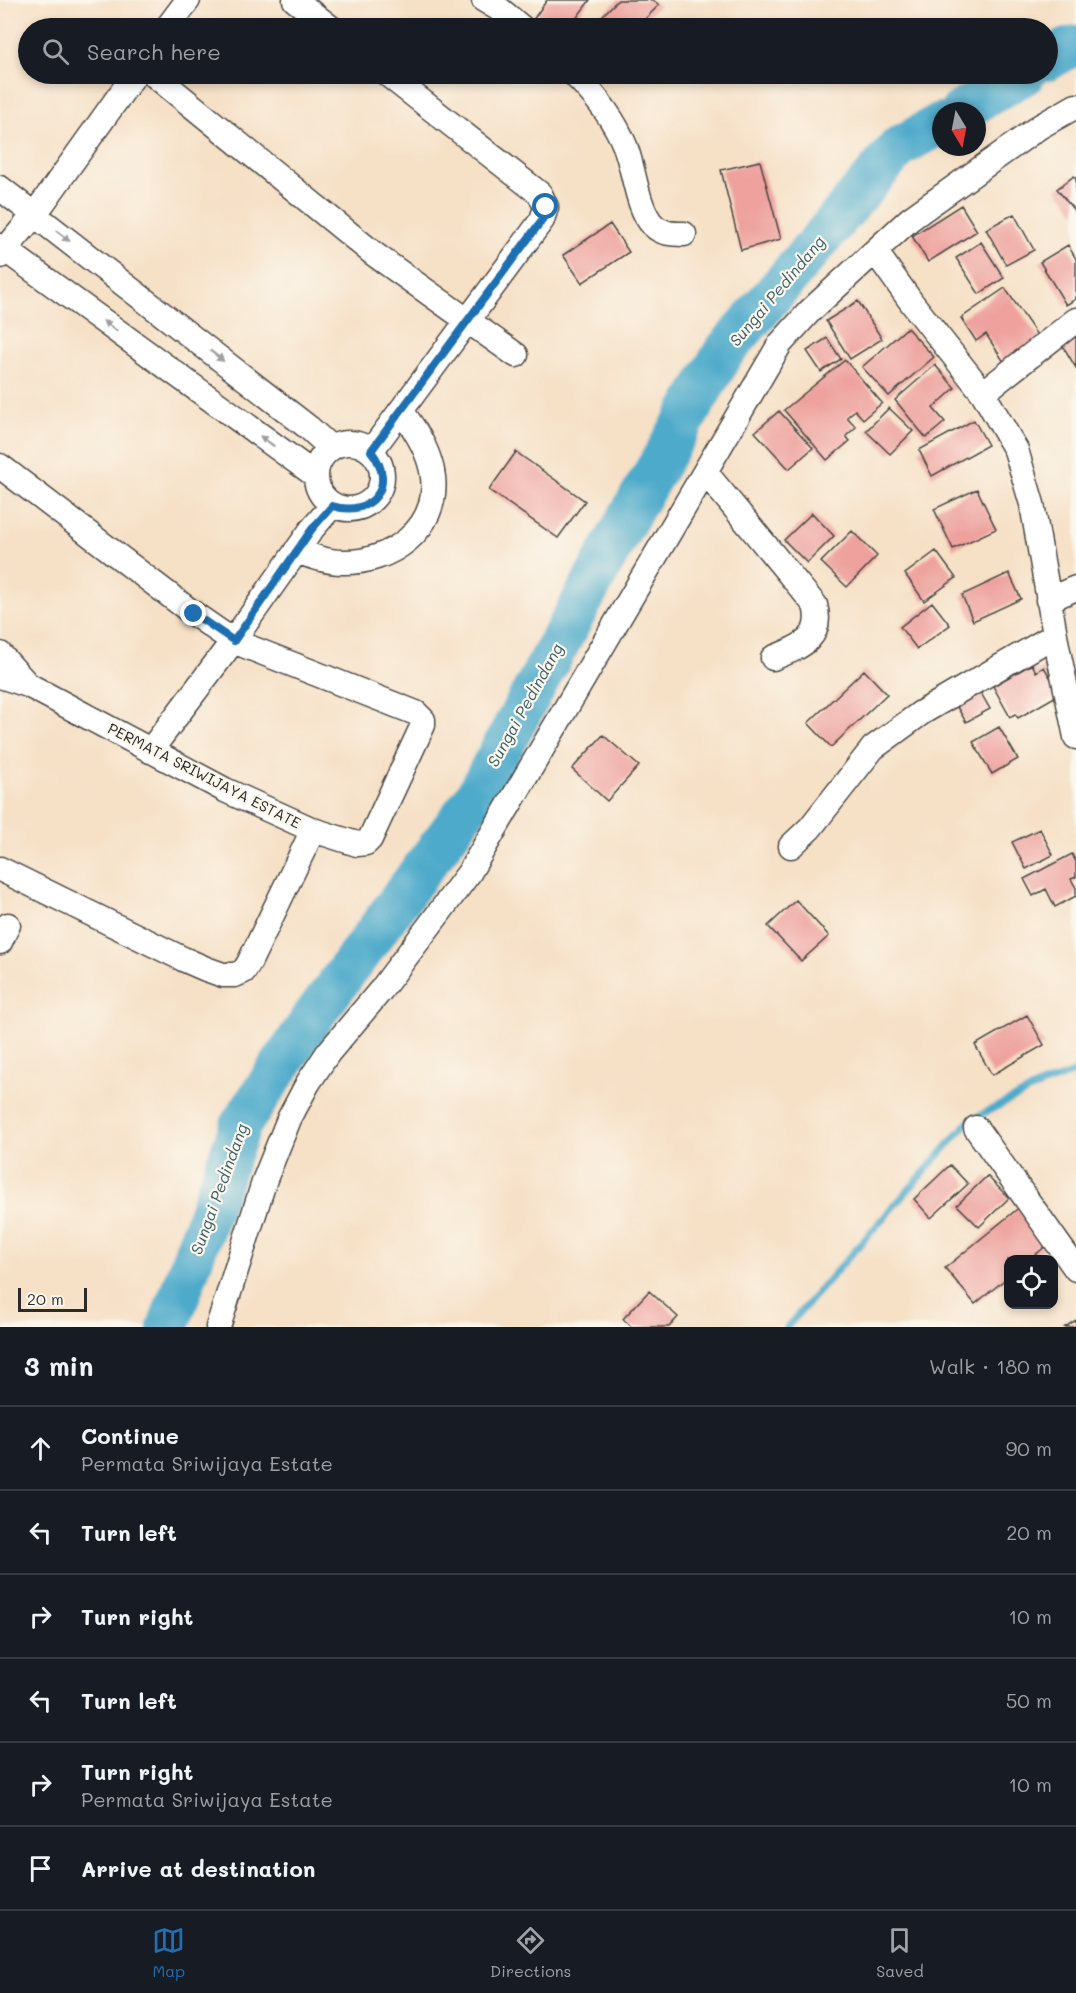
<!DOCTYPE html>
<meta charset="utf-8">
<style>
body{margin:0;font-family:Mali,sans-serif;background:#242831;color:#f1f3f6}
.controls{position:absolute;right:18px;bottom:18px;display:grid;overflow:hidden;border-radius:12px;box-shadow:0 3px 9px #0003}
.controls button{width:54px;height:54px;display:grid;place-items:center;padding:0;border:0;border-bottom:2px solid #363941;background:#171b24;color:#f1f3f6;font:30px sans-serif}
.compass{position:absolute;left:932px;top:102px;width:54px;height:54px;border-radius:50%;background:#171b24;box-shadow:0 3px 9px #0003;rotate:170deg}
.scale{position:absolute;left:18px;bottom:15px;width:69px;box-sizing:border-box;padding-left:6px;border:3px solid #2b2b2b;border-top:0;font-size:16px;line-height:21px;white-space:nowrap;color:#2b2b2b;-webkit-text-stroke:4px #fbf7ec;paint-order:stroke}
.stop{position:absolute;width:18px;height:18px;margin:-14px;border:4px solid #1f6fb2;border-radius:50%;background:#fff}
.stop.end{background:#1f6fb2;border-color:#fff;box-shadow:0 2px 6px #0008}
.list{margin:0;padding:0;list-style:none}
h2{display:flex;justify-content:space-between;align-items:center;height:78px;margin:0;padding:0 24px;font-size:26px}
h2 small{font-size:20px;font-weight:400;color:#9ea1a6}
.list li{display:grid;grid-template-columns:39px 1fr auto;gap:18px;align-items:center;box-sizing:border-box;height:84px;padding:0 24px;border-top:2px solid #363941}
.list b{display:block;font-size:22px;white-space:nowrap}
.list p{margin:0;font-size:20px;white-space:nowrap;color:#9ea1a6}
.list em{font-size:20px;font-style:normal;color:#9ea1a6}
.icon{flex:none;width:33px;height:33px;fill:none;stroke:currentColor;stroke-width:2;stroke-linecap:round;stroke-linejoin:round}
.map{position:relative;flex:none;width:1076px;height:1327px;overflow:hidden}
.search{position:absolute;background:#171b24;box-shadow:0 3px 9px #0003;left:18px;right:18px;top:18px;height:66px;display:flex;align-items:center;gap:15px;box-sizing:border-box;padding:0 21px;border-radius:33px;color:#9ea1a6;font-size:22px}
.sheet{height:582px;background:#171b24}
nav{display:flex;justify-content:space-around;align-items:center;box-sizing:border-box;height:84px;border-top:2px solid #363941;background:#171b24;font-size:16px;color:#9ea1a6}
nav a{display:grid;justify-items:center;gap:3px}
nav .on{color:#1f6fb2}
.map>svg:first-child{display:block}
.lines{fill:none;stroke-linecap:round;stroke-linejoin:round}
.stream{stroke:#4daacb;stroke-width:7}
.river{stroke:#4daacb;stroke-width:42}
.building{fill:#eea19d}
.minor-casing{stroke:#494642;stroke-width:27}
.minor{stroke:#fff;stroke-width:24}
.oneway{fill:#a0a0a0}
.route{stroke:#1f6fb2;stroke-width:8}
.labels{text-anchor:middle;stroke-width:4.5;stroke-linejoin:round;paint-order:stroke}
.street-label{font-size:15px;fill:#2b2b2b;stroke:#fbf7ec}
.water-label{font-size:16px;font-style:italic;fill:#395e6b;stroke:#fbf7ec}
</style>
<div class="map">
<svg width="1076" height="1327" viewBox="0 0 1076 1327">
<rect width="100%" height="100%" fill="#fbf7ec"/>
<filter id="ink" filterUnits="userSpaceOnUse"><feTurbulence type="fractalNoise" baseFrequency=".0167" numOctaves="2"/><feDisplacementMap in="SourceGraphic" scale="12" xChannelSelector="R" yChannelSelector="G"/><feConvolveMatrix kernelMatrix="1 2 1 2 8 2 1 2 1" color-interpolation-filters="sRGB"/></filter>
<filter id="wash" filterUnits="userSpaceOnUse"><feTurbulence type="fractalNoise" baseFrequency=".008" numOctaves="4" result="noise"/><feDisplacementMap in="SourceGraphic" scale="24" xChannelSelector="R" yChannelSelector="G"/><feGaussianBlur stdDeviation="1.35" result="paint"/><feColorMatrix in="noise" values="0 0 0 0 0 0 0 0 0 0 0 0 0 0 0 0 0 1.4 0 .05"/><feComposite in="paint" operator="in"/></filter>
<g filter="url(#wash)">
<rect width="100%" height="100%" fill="#f6e0c6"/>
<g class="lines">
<path class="stream" d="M 787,1327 L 970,1120 L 1041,1085 L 1076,1072"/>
<path class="river" d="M 1048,60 L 1066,49 L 1076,46
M 961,111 L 1025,74
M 168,1327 L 241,1124 L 315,1014 L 474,799 L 622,528 L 724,352 L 899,147 L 941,123"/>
</g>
<g id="blocks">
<path class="building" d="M 547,0 L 590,0 L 569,28 L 537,28 L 530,24 Z
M 618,0 L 653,0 L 659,5 L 636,28 L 590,28 Z
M 760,161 L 781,239 L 741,250 L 721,170 Z
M 1074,176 L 1076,178 L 1076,213 L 1057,189 Z
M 961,205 L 977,231 L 928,262 L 912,236 Z
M 1014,214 L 1034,250 L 1006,265 L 986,229 Z
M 610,224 L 629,252 L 582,283 L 563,255 Z
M 981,242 L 1004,278 L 979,294 L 956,258 Z
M 1068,245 L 1076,259 L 1076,299 L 1066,305 L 1040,262 Z
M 1005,288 L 1039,338 L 1004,362 L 986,334 L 976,341 L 961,318 Z
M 858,301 L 882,339 L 850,359 L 826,321 Z
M 907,328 L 934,357 L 889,396 L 862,367 Z
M 1076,331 L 1076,368 L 1060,341 Z
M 827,338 L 841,359 L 821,372 L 807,351 Z
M 845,360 L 882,403 L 863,419 L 855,410 L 847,417 L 856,427 L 846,436 L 850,441 L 827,460 L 784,410 Z
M 935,365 L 955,388 L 933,408 L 945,422 L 926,438 L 895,400 Z
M 889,408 L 913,431 L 890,454 L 866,431 Z
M 779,411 L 813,448 L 789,469 L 755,432 Z
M 974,420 L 988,445 L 932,476 L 919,450 Z
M 516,452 L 585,501 L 558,538 L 489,490 Z
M 977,489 L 996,529 L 953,549 L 934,509 Z
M 812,513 L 834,536 L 807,563 L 784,540 Z
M 852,531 L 877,556 L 847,587 L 821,562 Z
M 936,551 L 956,578 L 924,601 L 905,574 Z
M 1009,573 L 1021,599 L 973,621 L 962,595 Z
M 932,602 L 950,625 L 917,649 L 900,627 Z
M 1032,664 L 1036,672 L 1044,667 L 1060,694 L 1018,718 L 1015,714 L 1010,717 L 993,686 Z
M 864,670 L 887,694 L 831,747 L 808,723 Z
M 978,688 L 990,709 L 966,722 L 954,702 Z
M 999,727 L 1018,759 L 992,774 L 973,742 Z
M 603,735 L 639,766 L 607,801 L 572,769 Z
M 1040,829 L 1053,855 L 1026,869 L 1012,842 Z
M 1072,854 L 1076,862 L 1076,877 L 1071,879 L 1076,888 L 1076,896 L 1055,907 L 1046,889 L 1033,896 L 1024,879 Z
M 796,900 L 829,936 L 801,961 L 768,926 Z
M 1027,1015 L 1044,1045 L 992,1075 L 975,1045 Z
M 950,1165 L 968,1184 L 931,1218 L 914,1199 Z
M 987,1176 L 1009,1198 L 979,1227 L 957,1205 Z
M 1021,1206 L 1051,1242 L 1029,1260 L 1008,1260 L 1008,1277 L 975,1304 L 945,1268 Z
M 649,1291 L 678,1317 L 669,1327 L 632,1327 L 623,1319 Z
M 1076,1320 L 1076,1327 L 1065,1327 Z"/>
</g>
</g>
<g filter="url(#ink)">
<use href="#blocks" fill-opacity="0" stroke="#494642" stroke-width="1.5"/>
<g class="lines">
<g class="minor-casing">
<path id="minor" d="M 295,0 L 331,28
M 484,0 L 499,9 L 522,28
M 167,28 L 188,0
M 153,74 L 374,254 L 516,355
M 574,74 C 595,95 614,118 625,146 C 634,168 637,209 653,225 C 662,234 673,234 684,234
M 1076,106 L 1039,127 L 910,219 L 875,251 L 912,303 L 983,393 L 1016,450 L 1032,504 L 1057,646 L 1076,737
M 0,188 L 309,428 L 331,448
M 0,246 L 315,475
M 0,256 L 35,214 L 135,74
M 983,393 L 1076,320
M316 476a33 33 0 1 1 66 0a33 33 0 1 1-66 0Z
M 371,451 L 542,220 L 546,207 L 540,194 L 387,74
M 0,466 L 194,614 L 233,641 L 416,713 L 423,720 L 423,725 L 370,839 L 366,843 L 357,844 L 313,830 L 225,790 L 28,685 L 0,676
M 705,472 L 815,605 C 824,639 800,647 773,658
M 296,551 C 311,556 326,562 341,562 C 390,564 439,529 433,477 C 430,452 416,430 401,411
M 1048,600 L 1076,588
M 0,654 L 27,684
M 150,751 L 233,641 L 312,529 L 332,506
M 791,846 L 810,828 L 873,748 L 921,713 L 1055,635
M 0,869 L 183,959 L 206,969 L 223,975 L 235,975 L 244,971 L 249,963 L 313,830
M 0,942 L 8,925
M 976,1128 L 1076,1269
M 218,1327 L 265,1179 L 289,1119 L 308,1083 L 328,1053 L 381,990 L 469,873 L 780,344 L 809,312 L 875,251"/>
</g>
<use href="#minor" class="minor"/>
</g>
<defs><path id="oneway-solid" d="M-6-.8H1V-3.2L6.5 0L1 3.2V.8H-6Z" transform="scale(1.5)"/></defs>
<g class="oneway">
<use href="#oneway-solid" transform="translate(63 236) rotate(38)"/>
<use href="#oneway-solid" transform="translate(110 326) rotate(-144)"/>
<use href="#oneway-solid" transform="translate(217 356) rotate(38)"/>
<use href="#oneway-solid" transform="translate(267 441) rotate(-144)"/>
</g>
</g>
<g class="lines" filter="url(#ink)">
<path class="route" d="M 194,614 L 234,641 L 312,529 L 332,506 C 372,518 398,485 371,451 L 542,220 L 546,207"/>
</g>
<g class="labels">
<g class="street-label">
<text transform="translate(204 776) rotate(27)" y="5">PERMATA SRIWIJAYA ESTATE</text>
</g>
<g class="water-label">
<text transform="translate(777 291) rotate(-50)" y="6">Sungai Pedindang</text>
<text transform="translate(525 705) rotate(-61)" y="6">Sungai Pedindang</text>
<text transform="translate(219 1189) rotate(-70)" y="6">Sungai Pedindang</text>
</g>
</g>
</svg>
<div class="controls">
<button><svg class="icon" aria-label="locate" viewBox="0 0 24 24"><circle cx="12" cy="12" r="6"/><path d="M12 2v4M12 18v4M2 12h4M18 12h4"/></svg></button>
</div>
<svg class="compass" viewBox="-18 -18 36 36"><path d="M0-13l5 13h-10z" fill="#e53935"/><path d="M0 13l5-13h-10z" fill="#9ea1a6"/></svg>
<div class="scale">20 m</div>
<div class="stop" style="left:546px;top:207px"></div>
<div class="stop end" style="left:194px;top:614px"></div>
<div class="search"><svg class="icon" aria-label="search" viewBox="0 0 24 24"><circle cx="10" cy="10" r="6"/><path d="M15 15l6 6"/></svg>Search here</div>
</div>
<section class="sheet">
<h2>3 min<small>Walk · 180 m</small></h2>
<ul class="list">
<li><svg class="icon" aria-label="ahead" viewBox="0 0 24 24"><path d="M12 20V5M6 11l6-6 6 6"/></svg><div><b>Continue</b><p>Permata Sriwijaya Estate</p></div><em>90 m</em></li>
<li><svg class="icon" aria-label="left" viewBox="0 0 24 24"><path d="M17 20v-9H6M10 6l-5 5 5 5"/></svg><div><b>Turn left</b></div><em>20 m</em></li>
<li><svg class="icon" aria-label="right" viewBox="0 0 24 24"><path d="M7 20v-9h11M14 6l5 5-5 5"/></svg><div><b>Turn right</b></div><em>10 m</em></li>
<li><svg class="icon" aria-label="left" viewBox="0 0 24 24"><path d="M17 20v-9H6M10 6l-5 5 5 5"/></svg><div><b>Turn left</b></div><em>50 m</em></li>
<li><svg class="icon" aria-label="right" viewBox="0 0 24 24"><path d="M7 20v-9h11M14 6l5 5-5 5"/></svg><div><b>Turn right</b><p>Permata Sriwijaya Estate</p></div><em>10 m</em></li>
<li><svg class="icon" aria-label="arrive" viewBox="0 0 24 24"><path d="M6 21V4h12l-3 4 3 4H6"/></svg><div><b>Arrive at destination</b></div></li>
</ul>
</section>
<nav>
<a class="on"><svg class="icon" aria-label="map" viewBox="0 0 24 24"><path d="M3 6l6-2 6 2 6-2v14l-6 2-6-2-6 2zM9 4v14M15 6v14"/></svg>Map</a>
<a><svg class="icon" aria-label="directions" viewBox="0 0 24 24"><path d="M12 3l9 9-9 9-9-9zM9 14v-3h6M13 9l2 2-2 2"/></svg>Directions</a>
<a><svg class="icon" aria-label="saved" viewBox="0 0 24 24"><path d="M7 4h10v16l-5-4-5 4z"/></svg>Saved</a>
</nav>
